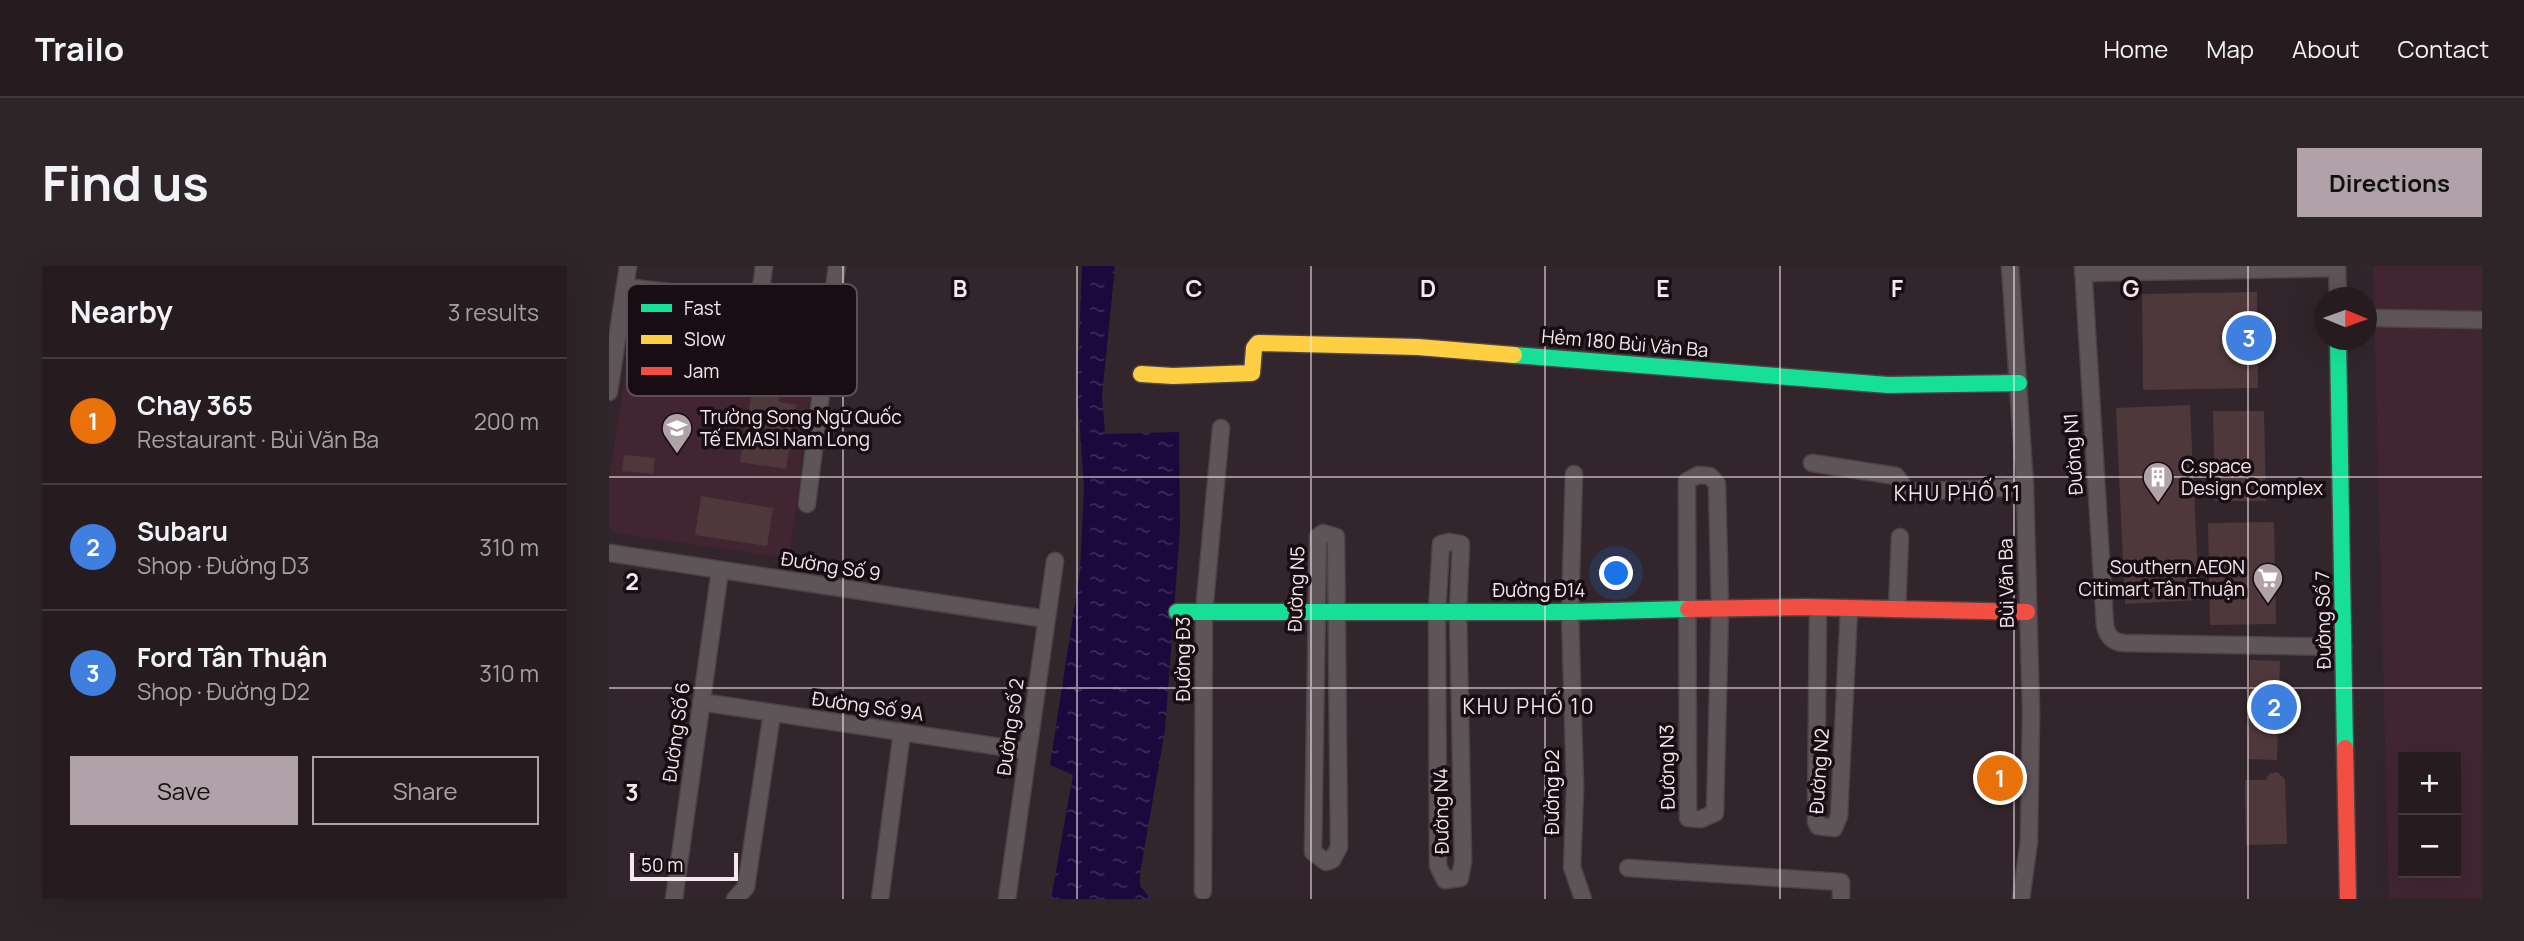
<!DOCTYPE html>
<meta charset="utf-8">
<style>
body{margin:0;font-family:Manrope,sans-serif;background:#2e2529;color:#f1f3f6}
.controls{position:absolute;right:21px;bottom:21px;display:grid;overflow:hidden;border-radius:0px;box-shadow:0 7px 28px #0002}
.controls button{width:63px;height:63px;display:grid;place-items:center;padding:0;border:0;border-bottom:2px solid #423a3e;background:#261c20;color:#f1f3f6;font:35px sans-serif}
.compass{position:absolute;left:1705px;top:21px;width:63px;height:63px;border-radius:50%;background:#261c20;box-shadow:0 7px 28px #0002;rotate:91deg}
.scale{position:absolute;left:21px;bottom:18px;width:108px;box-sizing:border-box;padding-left:7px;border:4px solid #f6e6ed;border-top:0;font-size:19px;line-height:24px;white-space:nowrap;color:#f6e6ed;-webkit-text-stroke:5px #180d12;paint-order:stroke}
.you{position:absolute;left:1008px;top:308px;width:24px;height:24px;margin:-18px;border:5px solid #fff;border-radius:50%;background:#1a73e8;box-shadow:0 0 0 10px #1a73e833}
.badge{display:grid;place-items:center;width:46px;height:46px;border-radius:50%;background:#b1a2a9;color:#fff;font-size:23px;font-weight:700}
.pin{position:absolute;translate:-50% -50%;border:4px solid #fff;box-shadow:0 2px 7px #0006}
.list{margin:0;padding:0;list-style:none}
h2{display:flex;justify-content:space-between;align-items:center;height:91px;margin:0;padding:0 28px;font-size:30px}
h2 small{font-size:23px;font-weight:400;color:#a4a1a5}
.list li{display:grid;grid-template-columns:46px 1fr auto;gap:21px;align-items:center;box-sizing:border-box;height:126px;padding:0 28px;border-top:2px solid #423a3e}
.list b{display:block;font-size:26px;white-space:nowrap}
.list p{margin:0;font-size:23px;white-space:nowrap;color:#a4a1a5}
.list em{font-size:23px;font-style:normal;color:#a4a1a5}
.actions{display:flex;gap:14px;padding:21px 28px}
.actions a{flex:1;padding:16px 0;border:2px solid #b1a2a9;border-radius:0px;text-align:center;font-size:24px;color:#b1a2a9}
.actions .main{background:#b1a2a9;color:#111}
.map{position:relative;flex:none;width:1873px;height:633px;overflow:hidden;border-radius:0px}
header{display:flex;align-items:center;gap:42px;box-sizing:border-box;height:98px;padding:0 35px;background:#261c20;border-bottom:2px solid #423a3e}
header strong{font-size:33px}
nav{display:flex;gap:38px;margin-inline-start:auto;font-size:24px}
.intro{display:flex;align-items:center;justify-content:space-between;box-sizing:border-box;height:168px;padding:0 42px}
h1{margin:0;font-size:49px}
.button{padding:18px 32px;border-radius:0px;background:#b1a2a9;color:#111;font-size:24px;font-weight:700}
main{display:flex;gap:42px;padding:0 42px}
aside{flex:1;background:#261c20;border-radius:0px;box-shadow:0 7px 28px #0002}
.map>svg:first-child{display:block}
.built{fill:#412632;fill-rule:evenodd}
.water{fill:url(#water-ripples)}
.building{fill:#4f383c}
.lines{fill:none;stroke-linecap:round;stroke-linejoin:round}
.street-casing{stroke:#4d4247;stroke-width:19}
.fast-casing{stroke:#4d4247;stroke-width:19}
.slow-casing{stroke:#4d4247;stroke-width:19}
.jam-casing{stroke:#4d4247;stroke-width:19}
.street{stroke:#5e5559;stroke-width:16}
.fast{stroke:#16e098;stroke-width:16}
.slow{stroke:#ffcf43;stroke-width:16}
.jam{stroke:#f24e42;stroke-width:16}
.grid{fill:none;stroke:#f6e6ed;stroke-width:2;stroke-opacity:0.55}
.labels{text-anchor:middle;stroke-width:7;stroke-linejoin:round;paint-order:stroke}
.street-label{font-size:19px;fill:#f6e6ed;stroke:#180d12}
.poi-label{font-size:19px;fill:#f6e6ed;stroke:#180d12;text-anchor:start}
.neighbourhood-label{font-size:21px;letter-spacing:2px;fill:#f6e6ed;stroke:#180d12}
.key{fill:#180d12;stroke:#5b4e54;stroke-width:2}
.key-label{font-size:19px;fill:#f6e6ed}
.grid-label{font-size:23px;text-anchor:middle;font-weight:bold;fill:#f6e6ed;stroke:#180d12;stroke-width:7;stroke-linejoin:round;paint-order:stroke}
</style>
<header>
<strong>Trailo</strong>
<nav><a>Home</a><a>Map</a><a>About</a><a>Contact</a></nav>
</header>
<div class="intro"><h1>Find us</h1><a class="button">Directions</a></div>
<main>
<aside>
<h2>Nearby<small>3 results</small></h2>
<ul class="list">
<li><span class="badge" style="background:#e8710a">1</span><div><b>Chay 365</b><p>Restaurant · Bùi Văn Ba</p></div><em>200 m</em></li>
<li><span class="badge" style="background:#3f7fe0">2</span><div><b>Subaru</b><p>Shop · Đường D3</p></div><em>310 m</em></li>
<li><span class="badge" style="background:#3f7fe0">3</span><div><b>Ford Tân Thuận</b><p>Shop · Đường D2</p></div><em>310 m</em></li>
</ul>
<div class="actions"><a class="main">Save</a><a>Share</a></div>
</aside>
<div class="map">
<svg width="1873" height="633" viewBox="0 0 1873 633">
<defs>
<pattern id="water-ripples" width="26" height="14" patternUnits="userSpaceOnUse" patternTransform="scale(1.75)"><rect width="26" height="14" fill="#1b083c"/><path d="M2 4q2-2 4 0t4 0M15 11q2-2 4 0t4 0" fill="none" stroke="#3d2c58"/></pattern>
</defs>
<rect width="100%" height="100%" fill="#32252b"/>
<path class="built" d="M 1764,0 L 1873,0 L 1873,633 L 1780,633 ZM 1794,491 L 1847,491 L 1847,607 L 1794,607 Z
M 40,35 L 210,62 L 180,292 L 5,267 L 0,261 L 0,215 L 26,43 Z"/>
<path class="water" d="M 473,0 L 506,0 L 493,130 L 496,168 L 570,166 L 571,264 L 556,464 L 531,607 L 531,620 L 542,633 L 442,633 L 464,509 L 441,499 L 471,305 L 475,222 L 468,123 Z"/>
<path class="building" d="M 168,17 L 210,20 L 209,35 L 167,32 Z
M 1648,26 L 1649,122 L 1534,124 L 1533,28 Z
M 151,76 L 195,84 L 186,130 L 171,127 L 170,136 L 187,139 L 177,203 L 131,196 Z
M 1581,139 L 1590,334 L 1516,338 L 1507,142 Z
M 1604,145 L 1655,145 L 1657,235 L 1606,235 Z
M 15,189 L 46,192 L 44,208 L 13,205 Z
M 92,230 L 164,242 L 158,280 L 86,269 Z
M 1665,256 L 1667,358 L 1601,359 L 1599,257 Z
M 1641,394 L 1671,395 L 1668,494 L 1639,493 Z
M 1668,506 L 1676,513 L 1678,578 L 1637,579 L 1636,514 L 1657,514 L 1660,508 Z"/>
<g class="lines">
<g class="street-casing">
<path id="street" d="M 1401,0 L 1416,221 L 1422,446 L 1420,575 L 1412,633
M 1474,0 L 1496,359 C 1498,370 1504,376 1515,377 L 1735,381
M 1728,0 L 1729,32
M 1474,7 L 1728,2
M 16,21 L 150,37 L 155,0
M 1764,52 L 1873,54
M 0,126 L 19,0
M 1203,197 L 1287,210 L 1298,226 L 1416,221
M 965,208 L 961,346 L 966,522 L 963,601 L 974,633
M 1089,209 L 1101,210 L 1108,218 L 1111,342 L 1106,547 L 1092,553 L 1079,552 L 1078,215 Z
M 198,238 L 228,0
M 714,267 L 727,271 L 730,581 L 723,594 L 717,596 L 704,586 L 709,271 Z
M 840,276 L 852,278 L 849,344 L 854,595 L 851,612 L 836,614 L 829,600 L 828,344 L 832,278 Z
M 0,287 L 437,353
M 1209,342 L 1207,555 L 1209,560 L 1225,562 L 1230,550 L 1240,342
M 1288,343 L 1291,271
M 92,436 L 419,485
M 1019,602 L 1232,616 L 1232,633
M 594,625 L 595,346 L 612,162
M 65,633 L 111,304
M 126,633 L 137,621 L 163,447
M 271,633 L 293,466
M 398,633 L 446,295"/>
</g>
<g class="fast-casing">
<path id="fast" d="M 1729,74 L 1736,482
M 905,89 L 1279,119 L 1410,117
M 568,346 L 961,346 L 1079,343"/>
</g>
<g class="slow-casing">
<path id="slow" d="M 532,108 L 564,110 L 643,107 L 645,82 L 649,77 L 809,81 L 905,89"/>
</g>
<g class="jam-casing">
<path id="jam" d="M 1079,343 L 1195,341 L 1418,346
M 1736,482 L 1739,633"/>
</g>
<use href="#street" class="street"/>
<use href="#fast" class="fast"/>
<use href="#slow" class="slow"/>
<use href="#jam" class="jam"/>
</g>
<path class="grid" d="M 234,0 L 234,633M 468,0 L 468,633M 702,0 L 702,633M 936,0 L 936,633M 1171,0 L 1171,633M 1405,0 L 1405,633M 1639,0 L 1639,633M 0,211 L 1873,211M 0,422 L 1873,422"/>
<defs>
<g id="school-pin" transform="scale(1.575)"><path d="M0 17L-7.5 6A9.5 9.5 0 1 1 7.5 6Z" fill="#b1a2a9" stroke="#180d12"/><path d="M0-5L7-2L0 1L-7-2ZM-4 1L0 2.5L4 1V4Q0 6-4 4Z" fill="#fff"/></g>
<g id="building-pin" transform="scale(1.575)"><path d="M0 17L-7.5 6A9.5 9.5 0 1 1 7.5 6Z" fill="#b1a2a9" stroke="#180d12"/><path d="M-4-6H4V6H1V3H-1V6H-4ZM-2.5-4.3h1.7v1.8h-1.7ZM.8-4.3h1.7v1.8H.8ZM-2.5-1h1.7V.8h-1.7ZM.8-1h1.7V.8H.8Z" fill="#fff"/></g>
<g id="supermarket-pin" transform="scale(1.575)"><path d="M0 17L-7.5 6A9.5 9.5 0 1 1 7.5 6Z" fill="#b1a2a9" stroke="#180d12"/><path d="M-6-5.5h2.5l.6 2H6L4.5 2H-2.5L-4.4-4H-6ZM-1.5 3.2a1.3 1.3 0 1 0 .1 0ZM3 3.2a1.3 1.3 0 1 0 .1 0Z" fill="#fff"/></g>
</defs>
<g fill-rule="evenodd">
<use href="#school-pin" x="68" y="162"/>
<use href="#building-pin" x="1549" y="211"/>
<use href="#supermarket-pin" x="1659" y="312"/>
</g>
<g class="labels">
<g class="street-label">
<text transform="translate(1016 77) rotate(5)" y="7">Hẻm 180 Bùi Văn Ba</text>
<text transform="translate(1464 188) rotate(-94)" y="7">Đường N1</text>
<text transform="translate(222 300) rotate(9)" y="7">Đường Số 9</text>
<text transform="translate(1397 317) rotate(-91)" y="7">Bùi Văn Ba</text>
<text transform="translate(687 323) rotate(-88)" y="7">Đường N5</text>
<text x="930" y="331">Đường Đ14</text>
<text transform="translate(1714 354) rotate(-91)" y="7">Đường Số 7</text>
<text transform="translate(574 393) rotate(-90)" y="7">Đường Đ3</text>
<text transform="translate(259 440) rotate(8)" y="7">Đường Số 9A</text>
<text transform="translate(401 461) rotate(-82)" y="7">Đường số 2</text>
<text transform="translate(67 466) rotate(-82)" y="7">Đường Số 6</text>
<text transform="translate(1058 501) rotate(-91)" y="7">Đường N3</text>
<text transform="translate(1210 505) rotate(-86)" y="7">Đường N2</text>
<text transform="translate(943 526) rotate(-90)" y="7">Đường Đ2</text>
<text transform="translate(832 545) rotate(-91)" y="7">Đường N4</text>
</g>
<g class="poi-label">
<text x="91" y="158">Trường Song Ngữ Quốc<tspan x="91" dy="22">Tế EMASI Nam Long</tspan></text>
<text x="1572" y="207">C.space<tspan x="1572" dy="22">Design Complex</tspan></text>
<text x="1636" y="308" text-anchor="end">Southern AEON<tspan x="1636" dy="22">Citimart Tân Thuận</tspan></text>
</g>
<g class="neighbourhood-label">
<text x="1349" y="235">KHU PHỐ 11</text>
<text x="920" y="448">KHU PHỐ 10</text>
</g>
</g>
<rect x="18" y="18" width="230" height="112" rx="10" class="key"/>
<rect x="32" y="38" width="31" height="8" fill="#16e098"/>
<rect x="32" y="69" width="31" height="9" fill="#ffcf43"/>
<rect x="32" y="101" width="31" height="8" fill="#f24e42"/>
<g class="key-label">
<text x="75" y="49">Fast</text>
<text x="75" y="80">Slow</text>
<text x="75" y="112">Jam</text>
</g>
<g class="grid-label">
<text x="351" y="31">B</text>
<text x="585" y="31">C</text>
<text x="819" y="31">D</text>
<text x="1054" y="31">E</text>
<text x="1288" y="31">F</text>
<text x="1522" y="31">G</text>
<text x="23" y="324">2</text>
<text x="23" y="535">3</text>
</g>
</svg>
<div class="controls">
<button>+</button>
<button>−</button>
</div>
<svg class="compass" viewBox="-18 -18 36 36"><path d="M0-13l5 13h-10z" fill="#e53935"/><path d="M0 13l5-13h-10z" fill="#a4a1a5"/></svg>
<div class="scale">50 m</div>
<div class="you"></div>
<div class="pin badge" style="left:1391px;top:512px;background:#e8710a">1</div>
<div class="pin badge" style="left:1665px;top:441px;background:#3f7fe0">2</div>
<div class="pin badge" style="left:1640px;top:72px;background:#3f7fe0">3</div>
</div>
</main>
